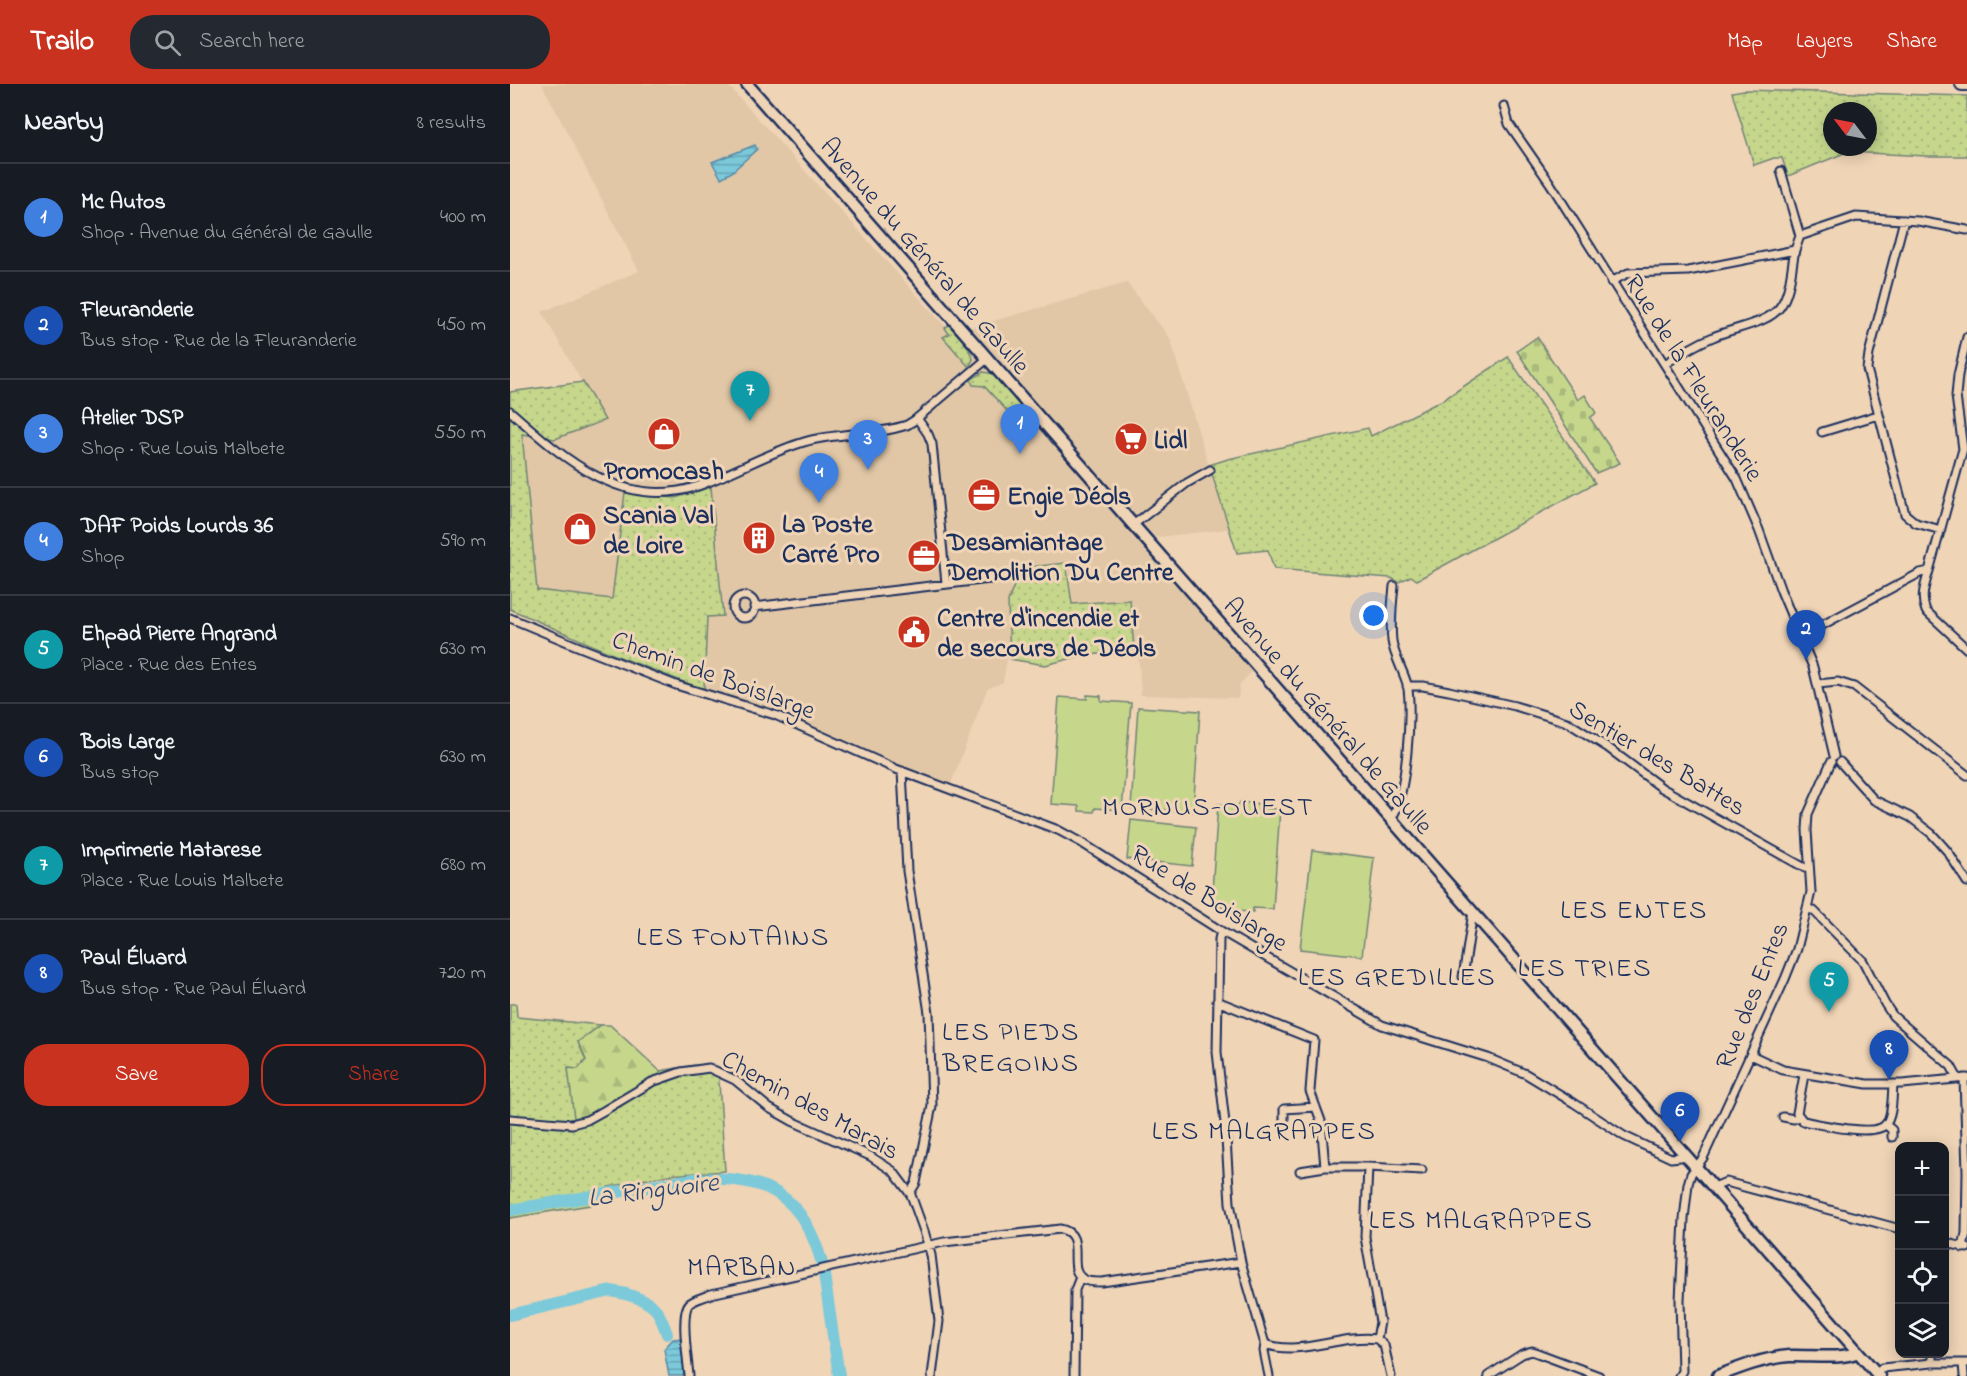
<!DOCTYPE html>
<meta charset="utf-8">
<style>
body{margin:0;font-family:"Indie Flower",sans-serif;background:#242831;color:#f1f3f6}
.controls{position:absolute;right:18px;bottom:18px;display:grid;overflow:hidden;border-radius:12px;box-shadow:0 3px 15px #0003}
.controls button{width:54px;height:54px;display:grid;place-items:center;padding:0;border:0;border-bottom:2px solid #363941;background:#171b24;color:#f1f3f6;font:30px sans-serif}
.compass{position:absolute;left:1313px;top:18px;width:54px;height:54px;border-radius:50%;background:#171b24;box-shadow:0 3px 15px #0003;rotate:302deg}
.you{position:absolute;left:864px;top:532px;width:21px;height:21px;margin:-15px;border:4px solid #fff;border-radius:50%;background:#1a73e8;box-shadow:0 0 0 9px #1a73e833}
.badge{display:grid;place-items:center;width:39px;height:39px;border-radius:50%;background:#c8321e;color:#fff;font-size:20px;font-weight:700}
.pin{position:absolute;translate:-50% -50px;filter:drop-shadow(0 2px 3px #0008)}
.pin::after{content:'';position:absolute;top:32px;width:21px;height:18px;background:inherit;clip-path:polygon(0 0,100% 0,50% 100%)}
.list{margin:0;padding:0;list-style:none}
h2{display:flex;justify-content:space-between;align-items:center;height:78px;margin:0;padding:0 24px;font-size:26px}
h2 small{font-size:20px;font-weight:400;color:#9ea1a6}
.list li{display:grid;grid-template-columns:39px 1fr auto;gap:18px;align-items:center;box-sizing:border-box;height:108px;padding:0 24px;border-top:2px solid #363941}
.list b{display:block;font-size:22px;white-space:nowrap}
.list p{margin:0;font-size:20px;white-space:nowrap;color:#9ea1a6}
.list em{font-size:20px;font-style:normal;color:#9ea1a6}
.actions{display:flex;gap:12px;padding:18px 24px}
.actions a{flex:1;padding:14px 0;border:2px solid #c8321e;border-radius:24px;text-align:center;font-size:21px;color:#c8321e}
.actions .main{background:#c8321e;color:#fff}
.icon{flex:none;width:33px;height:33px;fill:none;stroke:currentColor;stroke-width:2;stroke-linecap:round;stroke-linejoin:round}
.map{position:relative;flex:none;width:1457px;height:1292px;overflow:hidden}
header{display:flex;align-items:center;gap:36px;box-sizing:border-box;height:84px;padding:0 30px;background:#c8321e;color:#fff}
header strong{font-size:28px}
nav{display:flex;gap:33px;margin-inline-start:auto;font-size:21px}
.search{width:420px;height:54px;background:#242831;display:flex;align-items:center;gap:15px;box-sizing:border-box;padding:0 21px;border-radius:24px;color:#9ea1a6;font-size:22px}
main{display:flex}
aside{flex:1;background:#171b24}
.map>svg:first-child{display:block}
.built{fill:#e1c7a6}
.grass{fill:url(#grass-dots);stroke:#708375;stroke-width:1.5;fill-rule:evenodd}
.forest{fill:url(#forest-firs);stroke:#708375;stroke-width:1.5}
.cemetery{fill:url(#cemetery-stones);stroke:#708375;stroke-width:1.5}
.pitch{fill:#c6d78c;stroke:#708375;stroke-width:1.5}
.water{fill:url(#water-rules);stroke:#558ba8;stroke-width:1.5}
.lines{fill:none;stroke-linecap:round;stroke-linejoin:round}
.river{stroke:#7cc9da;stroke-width:12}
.minor-casing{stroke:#1b2f5e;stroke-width:11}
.secondary-casing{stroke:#1b2f5e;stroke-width:15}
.trunk-casing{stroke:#1b2f5e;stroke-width:16}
.minor{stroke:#efd4b6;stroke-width:7}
.secondary{stroke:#efd4b6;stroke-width:10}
.trunk{stroke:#efd4b6;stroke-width:12}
.labels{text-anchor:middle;stroke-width:6;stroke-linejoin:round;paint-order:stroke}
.street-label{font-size:26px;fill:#1b2f5e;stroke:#efd4b6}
.poi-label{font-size:26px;font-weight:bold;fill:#1b2f5e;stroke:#efd4b6;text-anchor:start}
.neighbourhood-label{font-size:27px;letter-spacing:1.5px;fill:#1b2f5e;stroke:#efd4b6}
.water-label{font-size:27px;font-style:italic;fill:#2a4671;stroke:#efd4b6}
</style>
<header>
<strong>Trailo</strong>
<div class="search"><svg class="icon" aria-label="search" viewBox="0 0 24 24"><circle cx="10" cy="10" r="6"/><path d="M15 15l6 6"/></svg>Search here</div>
<nav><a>Map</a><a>Layers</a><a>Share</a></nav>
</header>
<main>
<aside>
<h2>Nearby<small>8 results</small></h2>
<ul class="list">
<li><span class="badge" style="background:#3f7fe0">1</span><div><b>Mc Autos</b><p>Shop · Avenue du Général de Gaulle</p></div><em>400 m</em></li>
<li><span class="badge" style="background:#1a4fb4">2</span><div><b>Fleuranderie</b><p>Bus stop · Rue de la Fleuranderie</p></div><em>450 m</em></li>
<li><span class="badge" style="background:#3f7fe0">3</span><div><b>Atelier DSP</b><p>Shop · Rue Louis Malbete</p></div><em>550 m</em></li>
<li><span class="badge" style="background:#3f7fe0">4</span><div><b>DAF Poids Lourds 36</b><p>Shop</p></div><em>590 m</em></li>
<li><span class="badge" style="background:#0f9aa8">5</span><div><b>Ehpad Pierre Angrand</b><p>Place · Rue des Entes</p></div><em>630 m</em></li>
<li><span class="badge" style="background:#1a4fb4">6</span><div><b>Bois Large</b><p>Bus stop</p></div><em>630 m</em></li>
<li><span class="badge" style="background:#0f9aa8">7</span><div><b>Imprimerie Matarese</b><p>Place · Rue Louis Malbete</p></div><em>680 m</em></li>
<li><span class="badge" style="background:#1a4fb4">8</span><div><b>Paul Éluard</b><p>Bus stop · Rue Paul Éluard</p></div><em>720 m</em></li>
</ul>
<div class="actions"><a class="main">Save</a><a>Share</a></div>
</aside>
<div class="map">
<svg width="1457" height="1292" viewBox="0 0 1457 1292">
<defs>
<pattern id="grass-dots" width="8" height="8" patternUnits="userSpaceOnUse" patternTransform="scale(1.5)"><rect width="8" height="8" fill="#c6d78c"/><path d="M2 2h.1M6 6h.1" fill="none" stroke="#aab97b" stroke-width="1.8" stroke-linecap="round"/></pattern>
<pattern id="forest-firs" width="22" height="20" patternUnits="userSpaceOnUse" patternTransform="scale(1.5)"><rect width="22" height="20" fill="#c6d78c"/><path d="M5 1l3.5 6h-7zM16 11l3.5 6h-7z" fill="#aab97b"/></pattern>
<pattern id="cemetery-stones" width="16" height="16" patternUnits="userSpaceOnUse" patternTransform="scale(1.5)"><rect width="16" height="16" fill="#c6d78c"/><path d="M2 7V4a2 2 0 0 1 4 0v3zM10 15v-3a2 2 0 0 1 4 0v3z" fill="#aab97b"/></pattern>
<pattern id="water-rules" width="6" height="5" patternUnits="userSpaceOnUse" patternTransform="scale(1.5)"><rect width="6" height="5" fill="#7cc9da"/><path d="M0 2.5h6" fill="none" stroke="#65a4b4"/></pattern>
</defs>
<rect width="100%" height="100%" fill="#efd4b6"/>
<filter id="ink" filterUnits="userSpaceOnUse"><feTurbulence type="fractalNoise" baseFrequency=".0167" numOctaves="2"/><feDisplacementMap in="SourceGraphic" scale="12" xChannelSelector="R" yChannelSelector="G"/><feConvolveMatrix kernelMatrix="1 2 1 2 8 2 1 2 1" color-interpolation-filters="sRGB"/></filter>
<g filter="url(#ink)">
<path class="built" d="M 32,0 L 217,0 L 441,249 L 617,199 L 660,254 L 718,445 L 639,454 L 745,584 L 730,600 L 728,614 L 631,611 L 628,566 L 624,566 L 620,516 L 562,521 L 498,517 L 500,575 L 497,575 L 493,598 L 477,605 L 438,708 L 194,606 L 197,533 L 213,532 L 200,403 L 165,414 L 115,409 L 102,515 L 27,506 L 12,350 L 45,355 L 94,337 L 32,228 L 129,187 Z"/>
<path class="grass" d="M 1234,6 L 1457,12 L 1457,72 L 1417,72 L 1337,68 L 1278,92 L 1272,74 L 1264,74 L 1244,81 L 1222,8 ZM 1322,27 L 1358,27 L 1358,63 L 1322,63 Z
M 441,239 L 456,259 L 463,275 L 459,283 L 433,253 L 439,250 L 435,244 Z
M 998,273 L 1085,399 L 907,496 L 901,492 L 889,498 L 881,494 L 764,485 L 758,466 L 727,469 L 699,381 L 718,375 L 858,344 L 861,352 L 933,316 Z
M 473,288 L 484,290 L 512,321 L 499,329 L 474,302 L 463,301 L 461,296 Z
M 73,298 L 95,336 L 45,355 L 12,350 L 27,506 L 102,515 L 115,408 L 165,414 L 201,403 L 213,532 L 197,533 L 194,606 L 100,569 L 0,525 L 0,308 Z
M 556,479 L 562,520 L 620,516 L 624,566 L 571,572 L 535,581 L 500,575 L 498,517 L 511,484 Z
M 0,920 L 6,920 L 7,933 L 91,941 L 68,958 L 76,976 L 68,985 L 58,984 L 59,990 L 129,1004 L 150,991 L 150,987 L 185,981 L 208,983 L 215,1087 L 158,1091 L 98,1103 L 98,1118 L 0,1134 Z"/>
<path class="forest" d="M 91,941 L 100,941 L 150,987 L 150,991 L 90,1028 L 64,1034 L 58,984 L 68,985 L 76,976 L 68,958 Z"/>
<path class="cemetery" d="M 1027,253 L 1068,316 L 1075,311 L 1086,329 L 1080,334 L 1110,379 L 1086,389 L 1007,267 Z"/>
<path class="pitch" d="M 577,611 L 591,612 L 591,617 L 621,619 L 612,726 L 585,724 L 584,728 L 569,727 L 569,722 L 541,720 L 549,613 L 577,615 Z
M 628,623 L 690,627 L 683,728 L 621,724 Z
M 730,718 L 750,720 L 750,724 L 770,725 L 763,825 L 743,824 L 743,828 L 723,827 L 723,824 L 701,822 L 708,720 L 729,721 Z
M 621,736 L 686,743 L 682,782 L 617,775 Z
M 802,766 L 864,774 L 852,872 L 790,865 Z"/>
<path class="water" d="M 245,61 L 247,65 L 222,88 L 211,94 L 202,78 Z
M 172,1254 L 175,1281 L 173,1292 L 159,1292 L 154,1265 L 163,1255 Z"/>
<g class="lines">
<path class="river" d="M 0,1126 L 184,1095 C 257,1091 294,1110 313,1183
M 314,1190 L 329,1292
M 0,1231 L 101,1207 C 115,1209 138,1215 147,1227 C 151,1233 154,1242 157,1250"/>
<g class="minor-casing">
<path id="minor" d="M 994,22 L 999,40 L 1040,99 L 1227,395 L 1249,446 L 1271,507 L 1303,583 L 1324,672
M 1271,87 L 1290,152
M 1394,136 L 1359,270 L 1357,285 L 1395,430 L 1406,439 L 1431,446
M 1101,198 L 1118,189 L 1178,187 L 1285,166 L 1290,152 L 1346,133 L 1408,137 L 1457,146
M 1155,280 C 1170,270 1186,260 1203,253 C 1222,244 1258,240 1270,223 C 1281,208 1281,184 1285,166
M 0,327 C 52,373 112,428 188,402 C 224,389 257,369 294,358 C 327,348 364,352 397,341 L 405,336 L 477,275
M 407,334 L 418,350 L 422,360 L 436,499
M 1312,348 L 1368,331
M 623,441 L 677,399 L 700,386
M 1419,487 C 1415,501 1410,513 1416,527 L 1457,565
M223 523a11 11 0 1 1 22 0a11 11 0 1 1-22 0Z
M 244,523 L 497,493
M 0,534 L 67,562 L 166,601 L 265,631 L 386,685 L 548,746 L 572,759 L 711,847 L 872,941 L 978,974 L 1016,990 L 1064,1019 L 1114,1052 L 1161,1074 L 1170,1073 L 1174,1070
M 1290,553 L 1410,489 L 1419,487 L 1453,365 L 1446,312 L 1448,291 L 1457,253
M 1308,600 L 1328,598 L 1344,603 L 1457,691
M 897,602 L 913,602 L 939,607 L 1005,622 L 1057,638 L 1097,663 L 1152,704 L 1295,784 L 1299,784
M 1330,678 L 1364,716 L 1400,733 L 1422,750 L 1438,768 L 1457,798
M 392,687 L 397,787 L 419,929 L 422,1022 L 406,1099 L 400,1109
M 881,735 C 896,717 903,623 897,600 C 893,586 884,572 882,557 C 880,538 882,520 884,502
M 1297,824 L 1304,827 L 1353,877 L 1375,920 L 1383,932 L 1441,982 L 1446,991 L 1445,995
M 711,847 L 709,855 L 707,968 L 715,1039 L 720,1119 L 731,1178
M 953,893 L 963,828
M 707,917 L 804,956 L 800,1007 L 811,1037 L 815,1083 L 858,1083 L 855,1153 L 870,1238 L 867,1255
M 1241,971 L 1273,986 L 1357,1000 L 1392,1000 L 1457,994
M 1294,991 L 1287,1029 L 1293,1037 C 1308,1040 1364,1053 1375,1041 C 1383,1033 1382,1012 1383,1001
M 1273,1033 L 1284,1035 L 1289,1033
M 0,1035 L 62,1040 L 77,1036 L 95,1026 L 142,998 L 171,988 L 199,984 L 225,996 L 259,1024 L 282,1037 L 360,1072 L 383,1087 L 401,1111 L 414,1147 L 421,1171 L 429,1237 L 422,1292
M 1376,1041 L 1382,1046 L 1382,1053
M 774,1046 L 774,1025 L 806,1023
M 858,1083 L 912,1086
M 790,1087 L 815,1083
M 1204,1103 L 1216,1098 L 1390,1145
M 1434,1158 L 1457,1164
M 1453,1164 L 1456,1149 L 1457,1088 L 1454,994
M 755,1260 L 754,1267 L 759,1292
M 1422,1270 L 1422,1279
M 1453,1279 L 1454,1292
M 1365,1288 L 1372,1284 L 1422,1279 L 1457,1279
M 179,1292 C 178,1278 170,1230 179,1220 C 184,1215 195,1213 201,1210 L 434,1158 L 550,1145 C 580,1150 551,1190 578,1197 C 582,1198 587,1198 592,1198 L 731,1178 L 755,1260 C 790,1273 831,1250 867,1255 L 874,1261 L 881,1292
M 564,1292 L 565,1206 L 570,1193
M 978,1292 L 1012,1270 L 1022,1267 L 1089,1292
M 1169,1292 L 1172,1287 L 1170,1216 L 1174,1135 L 1178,1100 L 1181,1090 L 1193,1074 L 1275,895 L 1287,865 L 1301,808 L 1297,746 L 1298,730 L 1321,678"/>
</g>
<g class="secondary-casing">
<path id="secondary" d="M 237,0 L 1369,1292
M 1208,1292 C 1231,1283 1254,1274 1279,1272 C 1299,1271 1332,1276 1348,1268"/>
</g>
<g class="trunk-casing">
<path id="trunk" d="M 1452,0 L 1457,0"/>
</g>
<use href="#minor" class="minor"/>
<use href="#secondary" class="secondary"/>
<use href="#trunk" class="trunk"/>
</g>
</g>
<defs>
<g id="shop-disc" transform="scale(1.725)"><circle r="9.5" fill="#c8321e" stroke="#efd4b6"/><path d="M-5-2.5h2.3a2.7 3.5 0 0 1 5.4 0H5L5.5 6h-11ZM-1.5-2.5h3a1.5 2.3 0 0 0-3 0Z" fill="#fff"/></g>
<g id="supermarket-disc" transform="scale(1.725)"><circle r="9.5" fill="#c8321e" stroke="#efd4b6"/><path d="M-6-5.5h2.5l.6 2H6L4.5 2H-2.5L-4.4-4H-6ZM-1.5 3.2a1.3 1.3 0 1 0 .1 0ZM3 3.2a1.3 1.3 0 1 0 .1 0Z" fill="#fff"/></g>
<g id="office-disc" transform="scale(1.725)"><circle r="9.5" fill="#c8321e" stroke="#efd4b6"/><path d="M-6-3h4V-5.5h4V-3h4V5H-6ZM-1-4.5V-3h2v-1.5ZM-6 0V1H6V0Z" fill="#fff"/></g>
<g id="building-disc" transform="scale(1.725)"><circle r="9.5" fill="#c8321e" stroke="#efd4b6"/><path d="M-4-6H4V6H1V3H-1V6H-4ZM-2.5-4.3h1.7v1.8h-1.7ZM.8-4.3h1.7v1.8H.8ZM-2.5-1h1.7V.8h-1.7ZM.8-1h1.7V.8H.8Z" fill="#fff"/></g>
<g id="civic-disc" transform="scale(1.725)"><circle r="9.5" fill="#c8321e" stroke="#efd4b6"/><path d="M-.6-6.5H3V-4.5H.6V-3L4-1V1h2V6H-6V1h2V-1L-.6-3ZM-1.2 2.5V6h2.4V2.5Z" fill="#fff"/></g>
</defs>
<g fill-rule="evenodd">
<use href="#shop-disc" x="154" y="350"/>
<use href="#supermarket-disc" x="621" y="355"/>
<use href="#office-disc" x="474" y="411"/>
<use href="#shop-disc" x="70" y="445"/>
<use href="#building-disc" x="249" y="454"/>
<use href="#office-disc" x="414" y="472"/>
<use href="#civic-disc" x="404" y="548"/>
</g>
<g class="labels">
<g class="street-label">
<text transform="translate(416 171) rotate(49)" y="9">Avenue du Général de Gaulle</text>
<text transform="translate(1185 293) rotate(58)" y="9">Rue de la Fleuranderie</text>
<text transform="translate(204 590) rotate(20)" y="9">Chemin de Boislarge</text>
<text transform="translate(819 631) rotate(49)" y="9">Avenue du Général de Gaulle</text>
<text transform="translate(1148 673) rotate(31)" y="9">Sentier des Battes</text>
<text transform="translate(700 813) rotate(32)" y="9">Rue de Boislarge</text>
<text transform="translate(1241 911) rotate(-68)" y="9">Rue des Entes</text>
<text transform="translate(301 1020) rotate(29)" y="9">Chemin des Marais</text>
</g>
<g class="poi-label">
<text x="644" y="364">Lidl</text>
<text x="154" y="395" text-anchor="middle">Promocash</text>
<text x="497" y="420">Engie Déols</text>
<text x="93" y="439">Scania Val<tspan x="93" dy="30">de Loire</tspan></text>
<text x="272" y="448">La Poste<tspan x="272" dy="30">Carré Pro</tspan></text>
<text x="437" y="466">Desamiantage<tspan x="437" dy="30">Demolition Du Centre</tspan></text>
<text x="427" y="542">Centre d'incendie et<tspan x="427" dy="30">de secours de Déols</tspan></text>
</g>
<g class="neighbourhood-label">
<text x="698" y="731">MORNUS-OUEST</text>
<text x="1124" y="834">LES ENTES</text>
<text x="223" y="861">LES FONTAINS</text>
<text x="1075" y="892">LES TRIES</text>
<text x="887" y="901">LES GREDILLES</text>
<text x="501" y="956">LES PIEDS<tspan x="501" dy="31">BREGOINS</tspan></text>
<text x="754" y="1055">LES MALGRAPPES</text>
<text x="971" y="1144">LES MALGRAPPES</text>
<text x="232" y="1191">MARBAN</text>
</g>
<g class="water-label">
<text transform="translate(143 1105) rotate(-7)" y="9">La Ringuoire</text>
</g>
</g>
</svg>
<div class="controls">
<button>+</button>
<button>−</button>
<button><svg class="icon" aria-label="locate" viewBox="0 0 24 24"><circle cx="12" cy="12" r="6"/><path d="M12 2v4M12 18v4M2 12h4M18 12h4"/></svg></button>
<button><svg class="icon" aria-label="layers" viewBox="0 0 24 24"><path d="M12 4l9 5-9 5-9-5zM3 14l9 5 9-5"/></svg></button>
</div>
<svg class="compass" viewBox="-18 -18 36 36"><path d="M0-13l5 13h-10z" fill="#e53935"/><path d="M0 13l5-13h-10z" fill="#9ea1a6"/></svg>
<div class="you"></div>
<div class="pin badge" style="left:510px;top:370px;background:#3f7fe0">1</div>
<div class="pin badge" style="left:1296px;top:576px;background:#1a4fb4">2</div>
<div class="pin badge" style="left:358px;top:386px;background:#3f7fe0">3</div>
<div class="pin badge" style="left:309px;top:419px;background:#3f7fe0">4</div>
<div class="pin badge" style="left:1319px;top:928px;background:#0f9aa8">5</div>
<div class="pin badge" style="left:1170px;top:1058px;background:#1a4fb4">6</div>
<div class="pin badge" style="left:240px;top:337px;background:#0f9aa8">7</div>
<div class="pin badge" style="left:1379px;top:996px;background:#1a4fb4">8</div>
</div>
</main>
